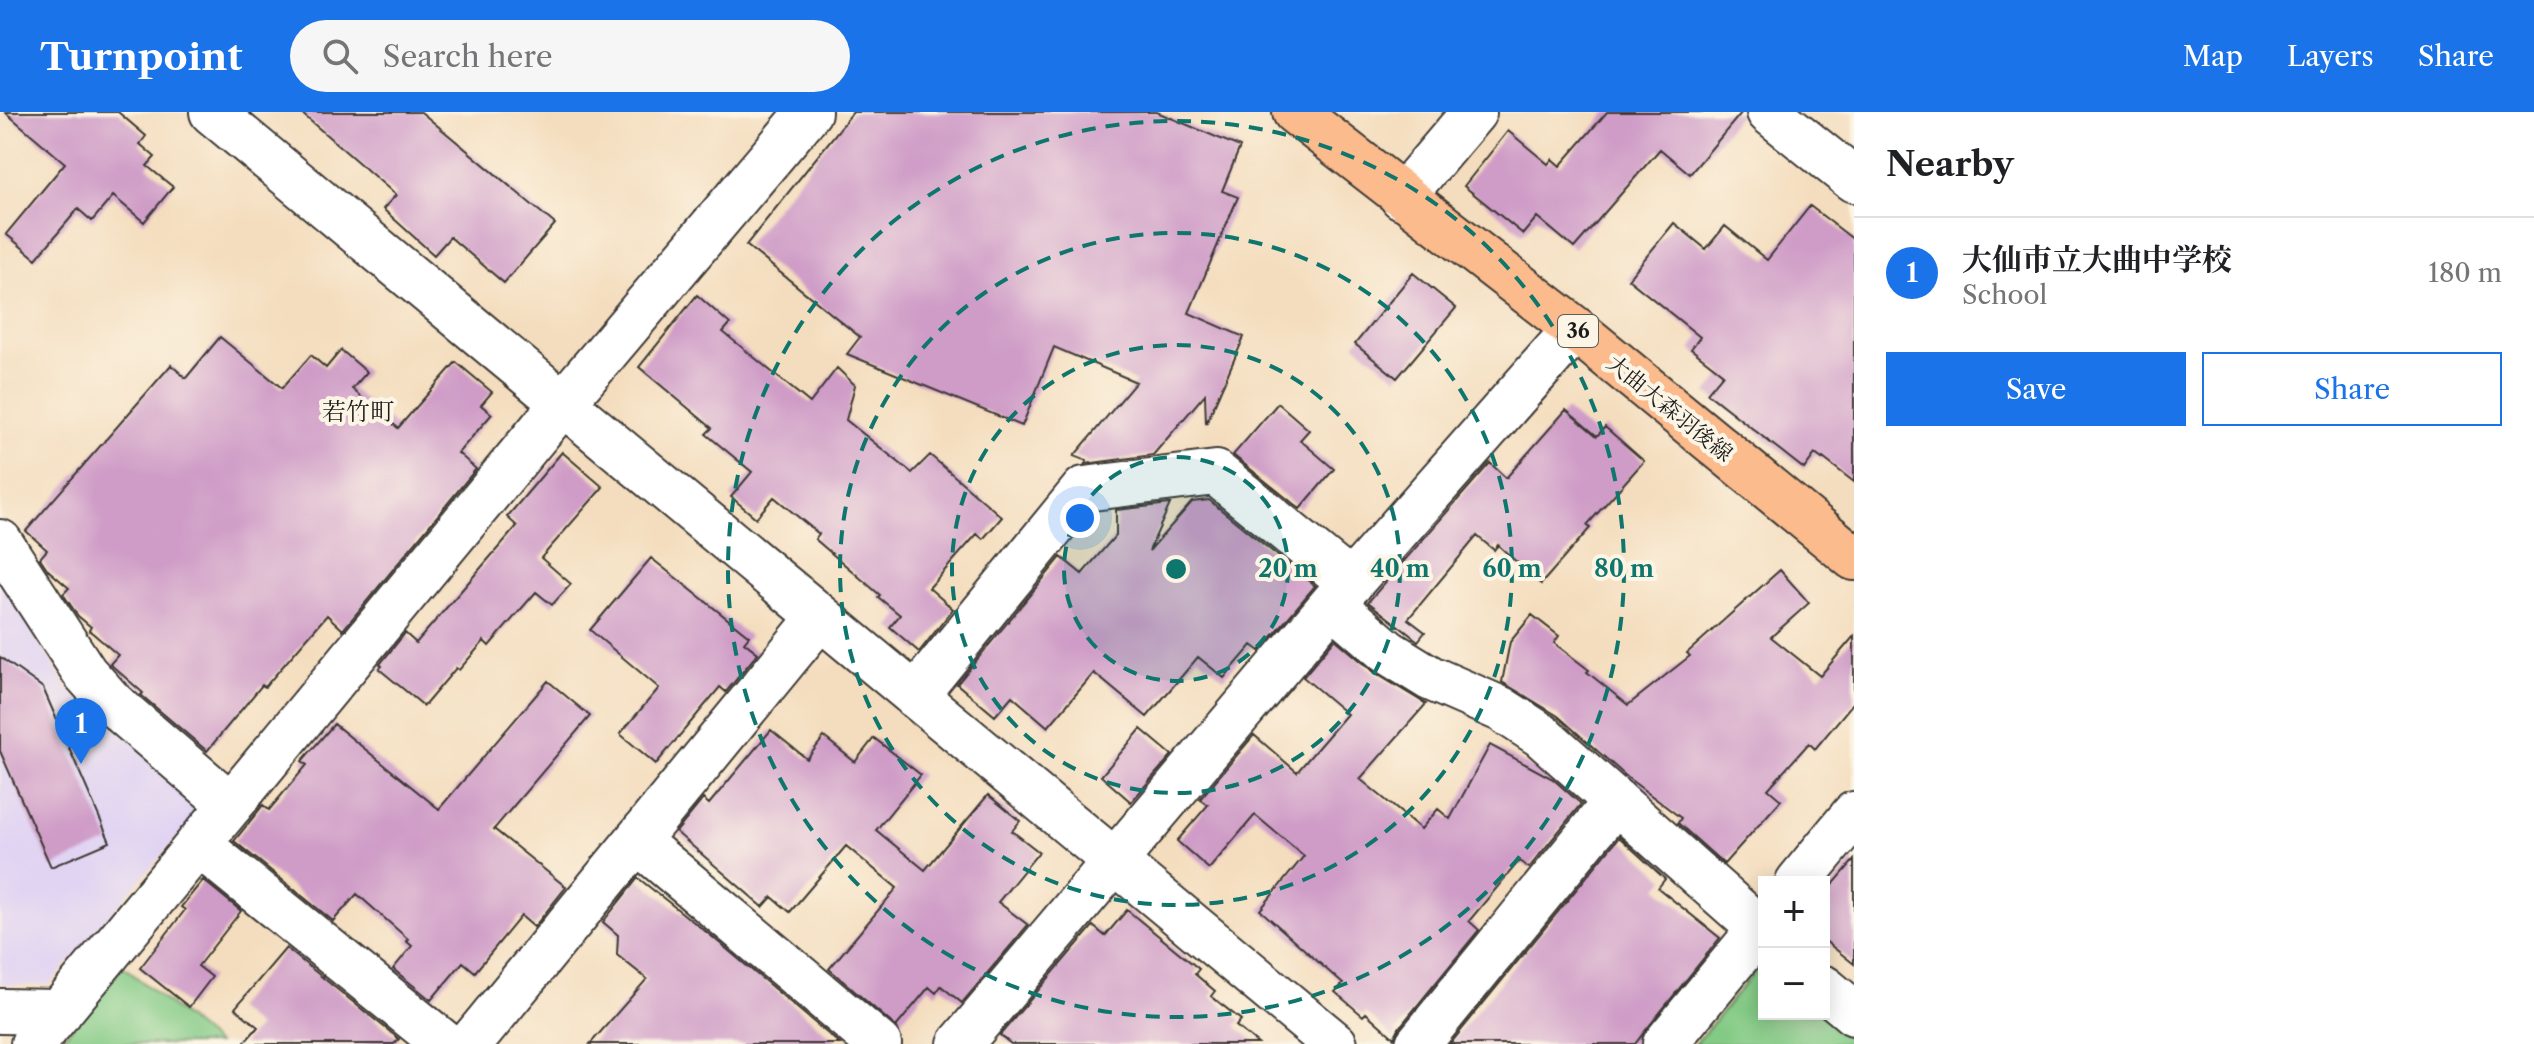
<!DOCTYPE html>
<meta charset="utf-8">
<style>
body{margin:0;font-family:"Libre Caslon Text","Noto Serif JP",serif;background:#f6f6f6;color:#202124}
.controls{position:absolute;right:24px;bottom:24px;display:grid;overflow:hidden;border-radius:0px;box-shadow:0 4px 20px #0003}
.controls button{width:72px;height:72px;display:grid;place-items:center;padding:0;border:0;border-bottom:2px solid #e0e0e0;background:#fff;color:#202124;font:40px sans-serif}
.you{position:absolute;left:1080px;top:406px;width:28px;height:28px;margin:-20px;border:6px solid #fff;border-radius:50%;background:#1a73e8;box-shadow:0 0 0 12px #1a73e833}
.badge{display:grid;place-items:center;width:52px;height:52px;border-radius:50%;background:#1a73e8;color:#fff;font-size:26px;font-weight:700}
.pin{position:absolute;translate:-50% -66px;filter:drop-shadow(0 2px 4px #0008)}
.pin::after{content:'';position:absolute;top:42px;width:28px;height:24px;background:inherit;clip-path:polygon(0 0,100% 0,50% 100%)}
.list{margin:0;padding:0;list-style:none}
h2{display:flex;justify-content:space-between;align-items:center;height:104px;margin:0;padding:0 32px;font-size:34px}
h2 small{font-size:26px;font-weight:400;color:#757577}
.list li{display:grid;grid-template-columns:52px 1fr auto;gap:24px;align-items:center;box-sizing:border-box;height:112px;padding:0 32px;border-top:2px solid #e0e0e0}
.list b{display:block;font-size:30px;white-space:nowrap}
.list p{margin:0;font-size:26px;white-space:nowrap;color:#757577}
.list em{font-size:26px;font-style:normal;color:#757577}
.actions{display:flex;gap:16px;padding:24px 32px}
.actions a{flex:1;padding:18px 0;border:2px solid #1a73e8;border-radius:0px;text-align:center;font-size:28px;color:#1a73e8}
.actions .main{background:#1a73e8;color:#fff}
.icon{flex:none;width:44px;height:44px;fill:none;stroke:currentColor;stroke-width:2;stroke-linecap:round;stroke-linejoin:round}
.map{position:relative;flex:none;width:1854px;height:932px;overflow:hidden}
header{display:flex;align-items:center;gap:48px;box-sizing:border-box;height:112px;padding:0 40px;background:#1a73e8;color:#fff}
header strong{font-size:38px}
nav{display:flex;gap:44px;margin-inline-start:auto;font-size:28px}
.search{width:560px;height:72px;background:#f6f6f6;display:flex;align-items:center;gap:20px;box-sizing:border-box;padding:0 28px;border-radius:44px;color:#757577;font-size:30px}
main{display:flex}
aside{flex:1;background:#fff}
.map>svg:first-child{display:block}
.built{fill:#e1d4f3}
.green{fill:#83ca85;stroke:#507350;stroke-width:2}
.building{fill:#cf9cc7}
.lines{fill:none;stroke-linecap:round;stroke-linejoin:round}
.minor-casing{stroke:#3c3934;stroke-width:48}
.major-casing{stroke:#3c3934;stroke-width:48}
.minor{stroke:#fff;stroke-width:44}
.major{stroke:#fbbb8c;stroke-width:44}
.ring{fill:none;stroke:#0f766e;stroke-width:4;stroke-dasharray:14 10}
.labels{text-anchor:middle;stroke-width:8;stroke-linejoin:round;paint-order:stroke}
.shield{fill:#fcf5e5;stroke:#5f5d58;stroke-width:2}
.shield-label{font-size:20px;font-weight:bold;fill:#1c1c1c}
.street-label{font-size:22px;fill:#1c1c1c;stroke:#fcf5e5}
.neighbourhood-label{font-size:24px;fill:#1c1c1c;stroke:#fcf5e5}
.centre{fill:#0f766e;stroke:#fcf5e5;stroke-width:4}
.ring-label{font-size:24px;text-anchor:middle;font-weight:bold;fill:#0f766e;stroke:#fcf5e5;stroke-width:8;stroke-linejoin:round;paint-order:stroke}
</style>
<header>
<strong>Turnpoint</strong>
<div class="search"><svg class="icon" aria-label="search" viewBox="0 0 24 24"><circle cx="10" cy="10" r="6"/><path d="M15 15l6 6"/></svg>Search here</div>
<nav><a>Map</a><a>Layers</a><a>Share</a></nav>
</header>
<main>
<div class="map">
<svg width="1854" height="932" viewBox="0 0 1854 932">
<rect width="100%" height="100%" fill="#fcf5e5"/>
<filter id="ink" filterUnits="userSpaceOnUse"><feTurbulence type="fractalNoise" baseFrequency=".0125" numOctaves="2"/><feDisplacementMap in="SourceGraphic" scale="16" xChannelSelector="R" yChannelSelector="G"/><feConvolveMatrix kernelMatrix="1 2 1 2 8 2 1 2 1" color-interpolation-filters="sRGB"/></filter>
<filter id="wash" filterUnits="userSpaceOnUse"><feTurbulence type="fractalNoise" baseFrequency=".006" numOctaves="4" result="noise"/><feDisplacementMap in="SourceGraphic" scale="32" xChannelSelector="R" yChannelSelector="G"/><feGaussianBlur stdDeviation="1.8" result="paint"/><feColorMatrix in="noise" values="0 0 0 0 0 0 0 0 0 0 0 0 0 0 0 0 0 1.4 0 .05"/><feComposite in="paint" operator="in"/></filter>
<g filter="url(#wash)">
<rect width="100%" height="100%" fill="#f4ddbe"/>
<path class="built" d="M 0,464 L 67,576 L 198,681 L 199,700 L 49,873 L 0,873 Z"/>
<path class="green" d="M 1762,851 L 1764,902 L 1824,901 L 1854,926 L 1854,932 L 1695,932 Z
M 123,854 L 217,932 L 58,932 Z"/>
<g id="blocks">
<path class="building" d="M 5,0 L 118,0 L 146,24 L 140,32 L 155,45 L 147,54 L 173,75 L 144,110 L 113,84 L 92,109 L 78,97 L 36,147 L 6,122 L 65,51 Z
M 300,0 L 421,0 L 555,112 L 504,171 L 450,125 L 434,143 L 383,97 L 396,83 Z
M 853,0 L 1157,0 L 1240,35 L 1222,79 L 1238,85 L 1189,201 L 1244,225 L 1206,312 L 1205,282 L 1153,343 L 1085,352 L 1087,349 L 1074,344 L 1136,270 L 1054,235 L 1022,314 L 847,242 L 860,225 L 746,133 Z
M 1607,0 L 1742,0 L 1690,62 L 1660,37 L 1574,136 L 1537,105 L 1523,122 L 1464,74 L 1508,19 L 1548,52 L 1552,47 L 1560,54 Z
M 1810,94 L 1854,128 L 1854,370 L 1823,346 L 1822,347 L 1815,342 L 1804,357 L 1707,281 L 1723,262 L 1691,237 L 1700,225 L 1628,167 L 1674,111 L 1706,137 L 1725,114 L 1767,148 Z
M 1413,161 L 1456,196 L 1397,266 L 1355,232 Z
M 697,183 L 730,212 L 723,220 L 810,291 L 837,256 L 855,273 L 846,308 L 912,361 L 930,343 L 1002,405 L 983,427 L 977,422 L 929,476 L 953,497 L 919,540 L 890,515 L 900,503 L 878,485 L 880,483 L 815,427 L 819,422 L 774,385 L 756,406 L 731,385 L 752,360 L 706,322 L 712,316 L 639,255 Z
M 220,225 L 282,276 L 311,243 L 326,256 L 341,238 L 367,260 L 352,277 L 398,316 L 456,250 L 492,280 L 481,293 L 492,302 L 458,341 L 476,357 L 343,518 L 327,503 L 265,575 L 262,573 L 207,639 L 141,583 L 143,581 L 110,552 L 118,543 L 89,518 L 91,515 L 78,504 L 63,482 L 69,476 L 48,458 L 40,446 L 47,438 L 26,419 L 171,253 L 186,266 Z
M 1278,291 L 1309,318 L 1300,328 L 1334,357 L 1300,397 L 1233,343 Z
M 1566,298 L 1597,324 L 1605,315 L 1644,349 L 1587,413 L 1590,416 L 1541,472 L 1498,433 L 1494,438 L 1477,424 L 1408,507 L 1425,520 L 1418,529 L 1368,490 L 1490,351 L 1506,366 Z
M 562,340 L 603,375 L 541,446 L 571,472 L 552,493 L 536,480 L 489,534 L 484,529 L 459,558 L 456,556 L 424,594 L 379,557 L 382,554 L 380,552 L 405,521 L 416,531 L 517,414 L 507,405 Z
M 1209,388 L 1315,474 L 1260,539 L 1252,533 L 1224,566 L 1198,545 L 1147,605 L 1094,561 L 1048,615 L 1012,584 L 995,604 L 957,572 L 1061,445 L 1082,462 L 1116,423 L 1116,398 L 1170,392 L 1149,439 L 1192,390 Z
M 651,446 L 749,524 L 744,530 L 758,541 L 726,580 L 720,575 L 656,652 L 620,622 L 659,576 L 590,518 Z
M 1780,458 L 1809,491 L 1771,525 L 1820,564 L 1854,524 L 1854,590 L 1815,637 L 1809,631 L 1768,677 L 1781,688 L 1724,752 L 1678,711 L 1681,706 L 1628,666 L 1558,604 L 1502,570 L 1510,530 L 1532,503 L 1559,524 L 1554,531 L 1589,558 L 1587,560 L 1628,593 L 1690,544 L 1687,541 Z
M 1335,527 L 1375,561 L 1426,592 L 1360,667 L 1421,717 L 1438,697 L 1450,707 L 1490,633 L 1553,667 L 1581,692 L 1529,756 L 1519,749 L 1469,809 L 1479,818 L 1399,916 L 1394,926 L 1366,901 L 1363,904 L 1335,880 L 1343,872 L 1260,798 L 1304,744 L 1255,703 L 1209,757 L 1177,729 L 1208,693 L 1200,687 L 1254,623 L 1297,660 L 1347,602 L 1303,565 Z
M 0,545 L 43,576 L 110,730 L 51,755 L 0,639 Z
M 548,569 L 590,604 L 494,717 L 566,775 L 534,815 L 521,804 L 475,860 L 463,850 L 431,888 L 393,857 L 412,834 L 406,829 L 408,827 L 357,782 L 333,809 L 234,729 L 263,693 L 269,698 L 307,653 L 302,649 L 334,612 L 439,697 Z
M 1141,617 L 1172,643 L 1131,690 L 1101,664 Z
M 771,618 L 807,647 L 824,625 L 855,650 L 874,626 L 921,663 L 876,718 L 925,758 L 988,683 L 1020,709 L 1012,719 L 1039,740 L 998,790 L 1028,813 L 962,891 L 941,874 L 936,881 L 929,875 L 896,915 L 829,857 L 897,776 L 846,734 L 790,800 L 772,785 L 763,795 L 676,720 L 703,687 L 709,692 Z
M 1619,725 L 1665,767 L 1658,776 L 1720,826 L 1642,923 L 1635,932 L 1450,932 Z
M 1854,748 L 1854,852 L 1824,828 L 1824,783 Z
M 638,766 L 710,823 L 840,932 L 590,932 L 647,867 L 617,843 L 618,823 L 603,810 Z
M 203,768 L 241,799 L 198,854 L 212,865 L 189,895 L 140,856 L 185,798 L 181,795 Z
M 1127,798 L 1199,857 L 1195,862 L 1215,879 L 1211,884 L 1241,908 L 1236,914 L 1258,932 L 1011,932 L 1000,923 L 1093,814 L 1105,824 Z
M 286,836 L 399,927 L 394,932 L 243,932 L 258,915 L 235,896 Z"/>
</g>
</g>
<g filter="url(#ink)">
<use href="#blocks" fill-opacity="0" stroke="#3c3934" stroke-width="2"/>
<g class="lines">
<g class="minor-casing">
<path id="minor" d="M 212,0 L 1335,932
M 1769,0 L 1854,68
M 1402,85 L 1474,0
M 0,430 L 85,561 L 112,591 L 231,693
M 1332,492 L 1388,540 L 1430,566 L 1501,597 L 1541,623 L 1760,817
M 915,584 L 1084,377 L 1216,361 L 1351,471
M 637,729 L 879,932
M 198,732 L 445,932
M 1798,770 L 1854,702
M 1824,876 L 1854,901
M 0,899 L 60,900
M 33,932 L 563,291 L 809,0
M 470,932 L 820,505
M 960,932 L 1332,492 L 1575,217
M 1418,932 L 1616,689
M 1665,932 L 1764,812"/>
</g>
<g class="major-casing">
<path id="major" d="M 1295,0 L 1575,217 L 1854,446"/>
</g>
<use href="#minor" class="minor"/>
<use href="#major" class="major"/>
</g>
</g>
<circle cx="1176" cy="457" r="112" fill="#0f766e" fill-opacity=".12"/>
<g class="ring">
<circle cx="1176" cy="457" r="112"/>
<circle cx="1176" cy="457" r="224"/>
<circle cx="1176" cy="457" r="336"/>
<circle cx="1176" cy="457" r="448"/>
</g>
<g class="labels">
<rect class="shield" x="1558" y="203" width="40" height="32" rx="6"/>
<g class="shield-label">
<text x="1578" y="226">36</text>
</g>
<g class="street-label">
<text transform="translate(1670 296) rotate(39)" y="8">大曲大森羽後線</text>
</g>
<g class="neighbourhood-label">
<text x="358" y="308">若竹町</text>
</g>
</g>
<circle cx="1176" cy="457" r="12" class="centre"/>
<g class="ring-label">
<text x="1288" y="465">20 m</text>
<text x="1400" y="465">40 m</text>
<text x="1512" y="465">60 m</text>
<text x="1624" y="465">80 m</text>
</g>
</svg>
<div class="controls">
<button>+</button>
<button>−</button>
</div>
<div class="you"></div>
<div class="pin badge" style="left:81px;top:652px">1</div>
</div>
<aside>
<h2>Nearby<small></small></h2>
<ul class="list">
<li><span class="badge">1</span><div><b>大仙市立大曲中学校</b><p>School</p></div><em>180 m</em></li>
</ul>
<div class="actions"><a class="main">Save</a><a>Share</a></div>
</aside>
</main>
